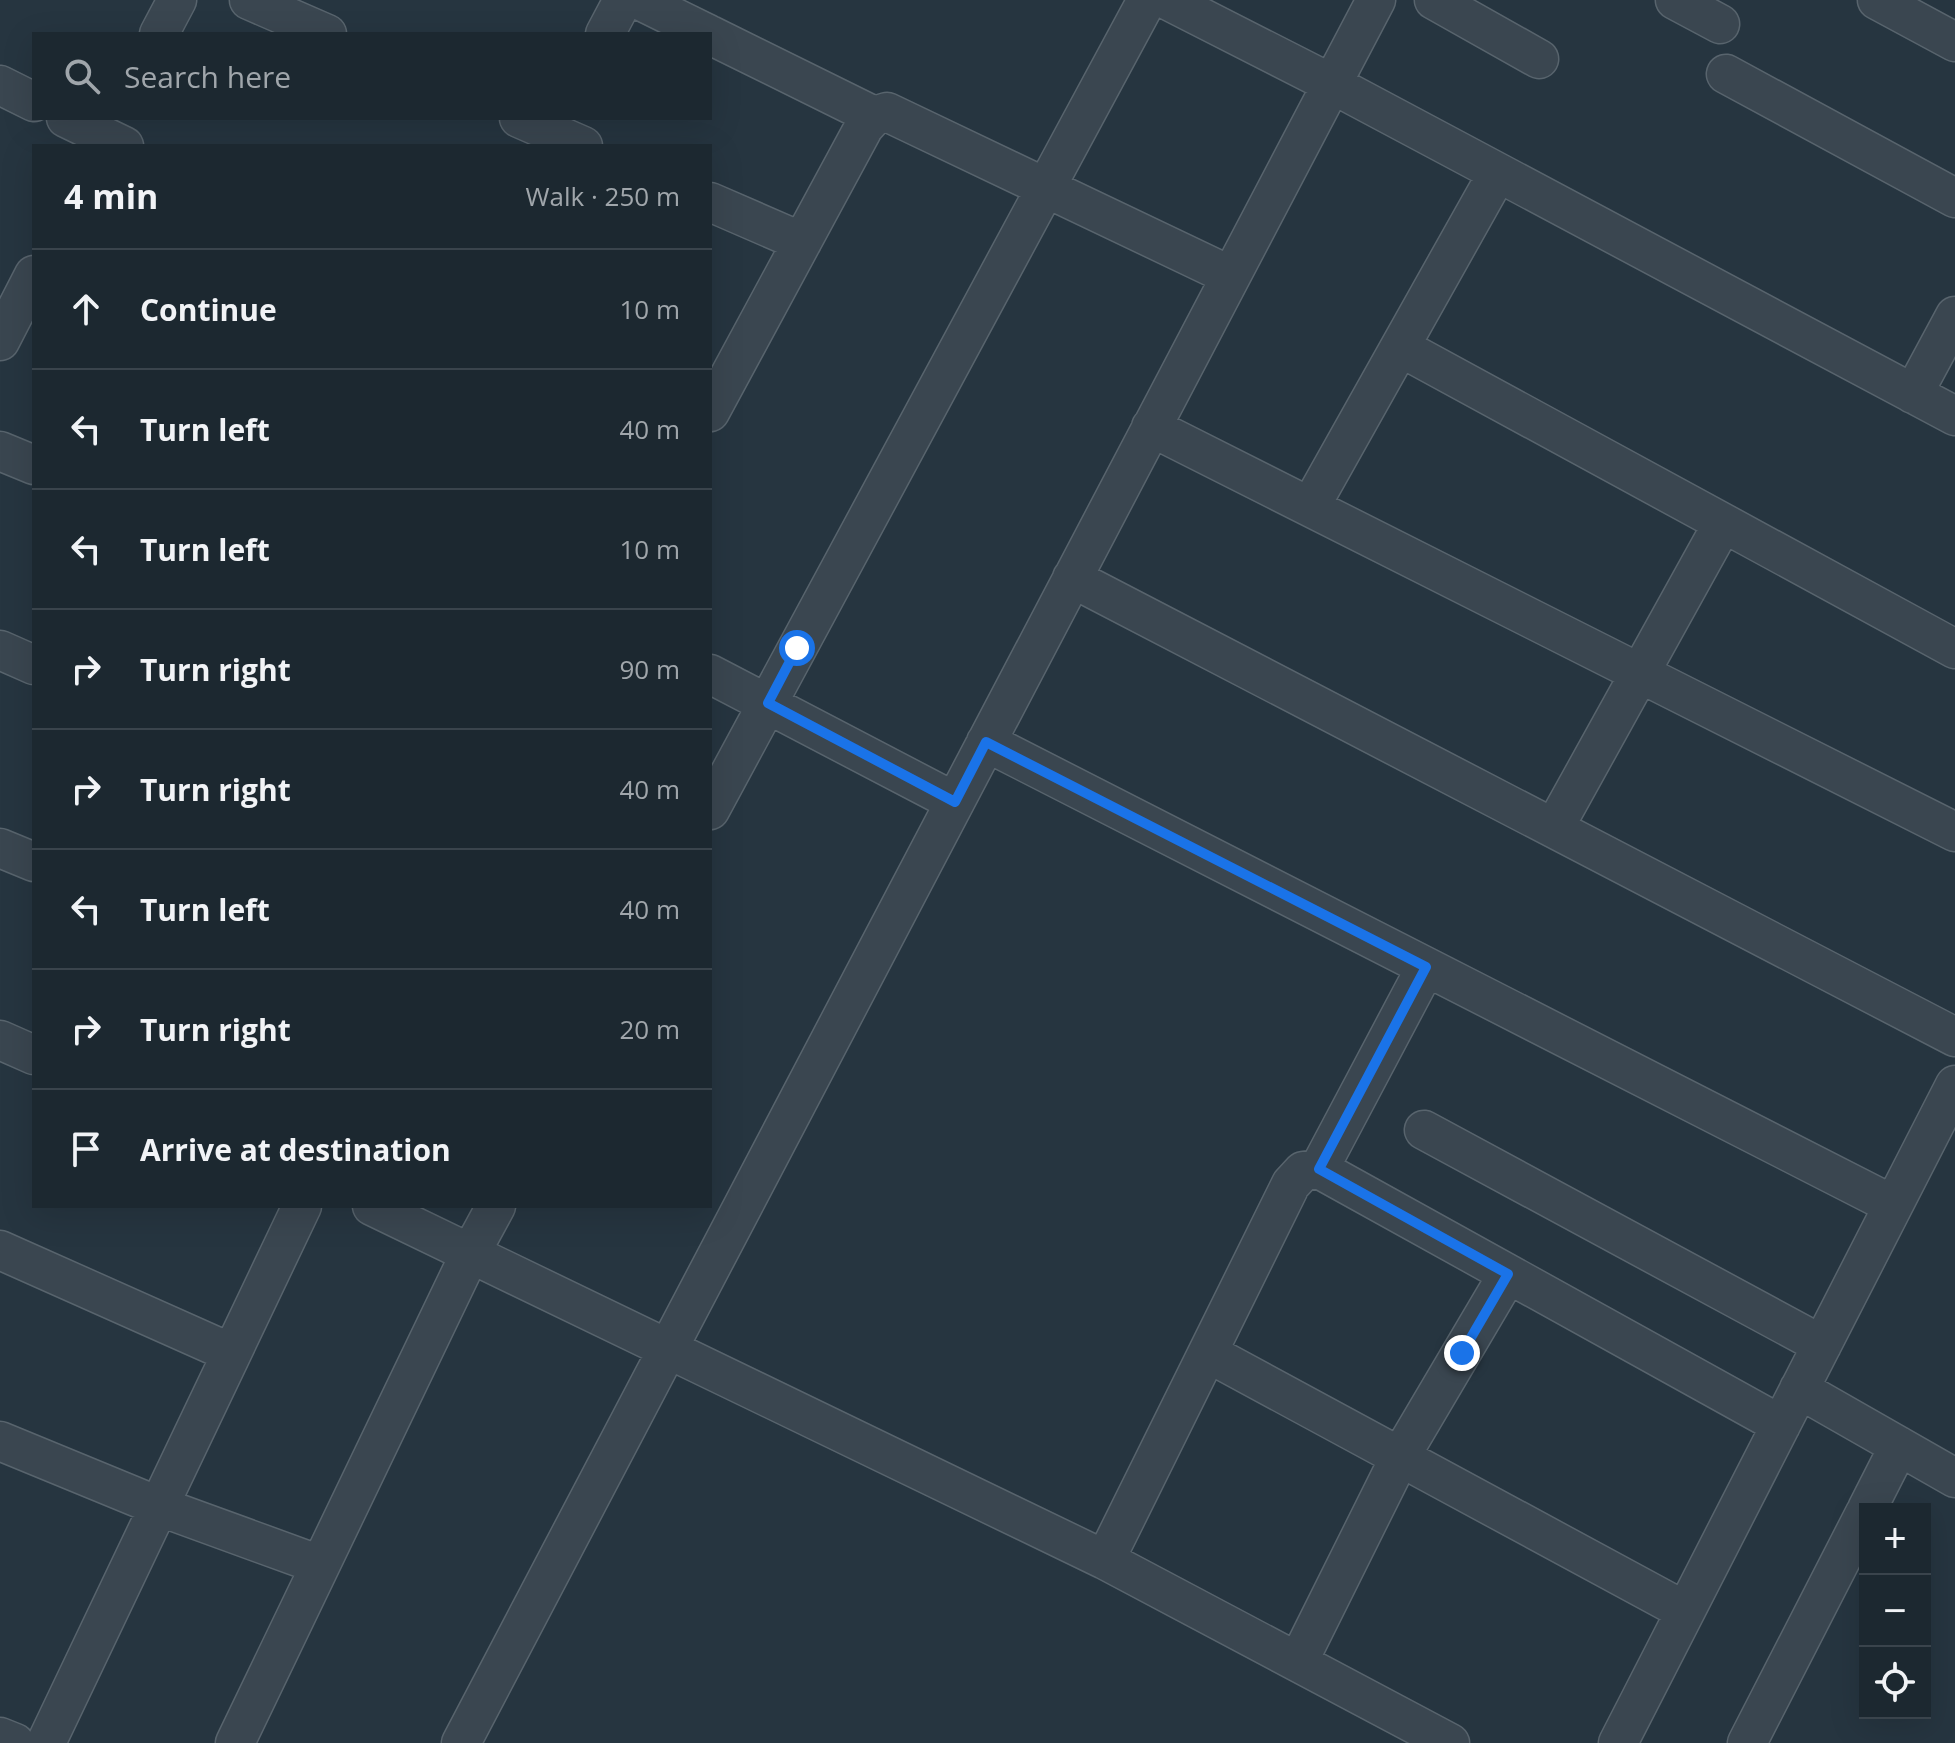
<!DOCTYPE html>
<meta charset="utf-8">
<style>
body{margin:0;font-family:"Open Sans",sans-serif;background:#253038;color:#f1f3f6}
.controls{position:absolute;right:24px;bottom:24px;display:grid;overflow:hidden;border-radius:0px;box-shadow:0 8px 32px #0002}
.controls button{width:72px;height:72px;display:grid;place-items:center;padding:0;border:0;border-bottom:2px solid #3a444c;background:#1c2830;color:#f1f3f6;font:40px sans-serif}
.stop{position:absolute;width:24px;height:24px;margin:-18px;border:6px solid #1a73e8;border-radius:50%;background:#fff}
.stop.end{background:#1a73e8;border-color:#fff;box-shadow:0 2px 8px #0008}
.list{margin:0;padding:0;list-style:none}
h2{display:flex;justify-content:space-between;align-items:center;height:104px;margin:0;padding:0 32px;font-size:34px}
h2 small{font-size:26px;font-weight:400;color:#a0a6ab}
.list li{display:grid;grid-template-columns:52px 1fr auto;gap:24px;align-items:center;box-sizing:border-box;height:120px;padding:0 32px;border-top:2px solid #3a444c}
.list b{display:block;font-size:30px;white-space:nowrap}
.list em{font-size:26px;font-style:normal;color:#a0a6ab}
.icon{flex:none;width:44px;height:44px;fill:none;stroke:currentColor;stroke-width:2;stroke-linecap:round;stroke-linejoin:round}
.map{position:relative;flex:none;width:1955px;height:1743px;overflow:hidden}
.search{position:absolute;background:#1c2830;box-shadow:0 8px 32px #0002;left:32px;top:32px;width:680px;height:88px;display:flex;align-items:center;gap:20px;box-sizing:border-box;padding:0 28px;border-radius:0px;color:#a0a6ab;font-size:30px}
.panel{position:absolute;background:#1c2830;box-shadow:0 8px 32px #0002;left:32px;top:144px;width:680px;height:1064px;border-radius:0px}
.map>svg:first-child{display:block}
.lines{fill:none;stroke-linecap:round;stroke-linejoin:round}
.minor-casing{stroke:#58646d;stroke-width:41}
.minor{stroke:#3a4650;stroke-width:38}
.route{stroke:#1a73e8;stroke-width:10}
</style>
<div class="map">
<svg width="1955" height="1743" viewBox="0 0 1955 1743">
<rect width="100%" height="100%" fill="#263540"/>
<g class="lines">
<g class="minor-casing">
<path id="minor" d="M 249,0 L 327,34
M 639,0 L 708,34
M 1167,0 L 1332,84 L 1955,416
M 1434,0 L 1539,59
M 1675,0 L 1720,24
M 1877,0 L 1955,42
M 159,34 L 177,0
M 605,34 L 623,0
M 710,35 L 874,116
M 1726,74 L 1955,198
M 0,85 L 34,102
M 66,118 L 124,146
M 519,118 L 583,146
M 710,202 L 802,242
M 0,341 L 34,275
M 1400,347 L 1955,649
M 1913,394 L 1955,316
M 710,412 L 864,127 L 874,116 L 887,112 L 1231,276
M 1151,427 L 1955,832
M 0,451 L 34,465
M 1310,507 L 1497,174
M 1072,578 L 1955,1037
M 0,650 L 34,665
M 710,674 L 955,802
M 986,742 L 1893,1205
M 710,810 L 1147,0
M 1554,828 L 1723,523
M 0,848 L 34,862
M 0,1040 L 34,1055
M 1424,1130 L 1822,1345
M 1319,1169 L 1426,967
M 372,1206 L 1105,1560 L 1450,1743
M 0,1250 L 231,1353
M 1208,1353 L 1685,1611
M 1799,1389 L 1955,1478
M 0,1441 L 158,1506 L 320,1565
M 1867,1509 L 1899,1446
M 1105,1560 L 1291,1184 L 1303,1171 L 1319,1169 L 1781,1425
M 1298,1662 L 1400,1457 L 1508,1274
M 0,1737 L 15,1743
M 46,1743 L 302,1206
M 235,1743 L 470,1254 L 496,1206
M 461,1743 L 1376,0
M 1618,1743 L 1955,1085
M 1747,1743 L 1865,1513"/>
</g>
<use href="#minor" class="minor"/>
</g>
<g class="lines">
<path class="route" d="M 797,648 L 768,703 L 955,802 L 986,742 L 1426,967 L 1319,1169 L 1508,1274 L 1462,1353"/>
</g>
</svg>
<div class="controls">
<button>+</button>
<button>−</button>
<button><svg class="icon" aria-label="locate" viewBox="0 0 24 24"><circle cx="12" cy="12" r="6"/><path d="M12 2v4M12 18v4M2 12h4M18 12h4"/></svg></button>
</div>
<div class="stop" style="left:797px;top:648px"></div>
<div class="stop end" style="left:1462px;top:1353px"></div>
<div class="search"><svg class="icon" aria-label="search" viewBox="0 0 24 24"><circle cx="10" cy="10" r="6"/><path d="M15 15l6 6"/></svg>Search here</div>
<section class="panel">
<h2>4 min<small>Walk · 250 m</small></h2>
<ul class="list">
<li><svg class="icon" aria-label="ahead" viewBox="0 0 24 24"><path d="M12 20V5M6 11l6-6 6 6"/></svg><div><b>Continue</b></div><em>10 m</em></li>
<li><svg class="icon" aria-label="left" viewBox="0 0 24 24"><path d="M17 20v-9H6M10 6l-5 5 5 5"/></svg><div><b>Turn left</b></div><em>40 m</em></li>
<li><svg class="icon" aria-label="left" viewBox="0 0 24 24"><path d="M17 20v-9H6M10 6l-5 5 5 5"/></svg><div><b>Turn left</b></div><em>10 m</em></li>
<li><svg class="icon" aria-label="right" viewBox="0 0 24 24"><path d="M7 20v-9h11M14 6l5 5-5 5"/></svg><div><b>Turn right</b></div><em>90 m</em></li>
<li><svg class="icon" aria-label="right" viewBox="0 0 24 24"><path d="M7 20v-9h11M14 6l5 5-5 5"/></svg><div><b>Turn right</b></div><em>40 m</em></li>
<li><svg class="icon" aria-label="left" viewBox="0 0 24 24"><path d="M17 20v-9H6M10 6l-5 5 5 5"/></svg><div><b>Turn left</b></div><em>40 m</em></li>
<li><svg class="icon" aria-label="right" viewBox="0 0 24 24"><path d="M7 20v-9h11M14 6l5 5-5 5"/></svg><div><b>Turn right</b></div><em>20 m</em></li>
<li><svg class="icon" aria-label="arrive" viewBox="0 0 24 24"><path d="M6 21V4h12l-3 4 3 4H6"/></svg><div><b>Arrive at destination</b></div></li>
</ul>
</section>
</div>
